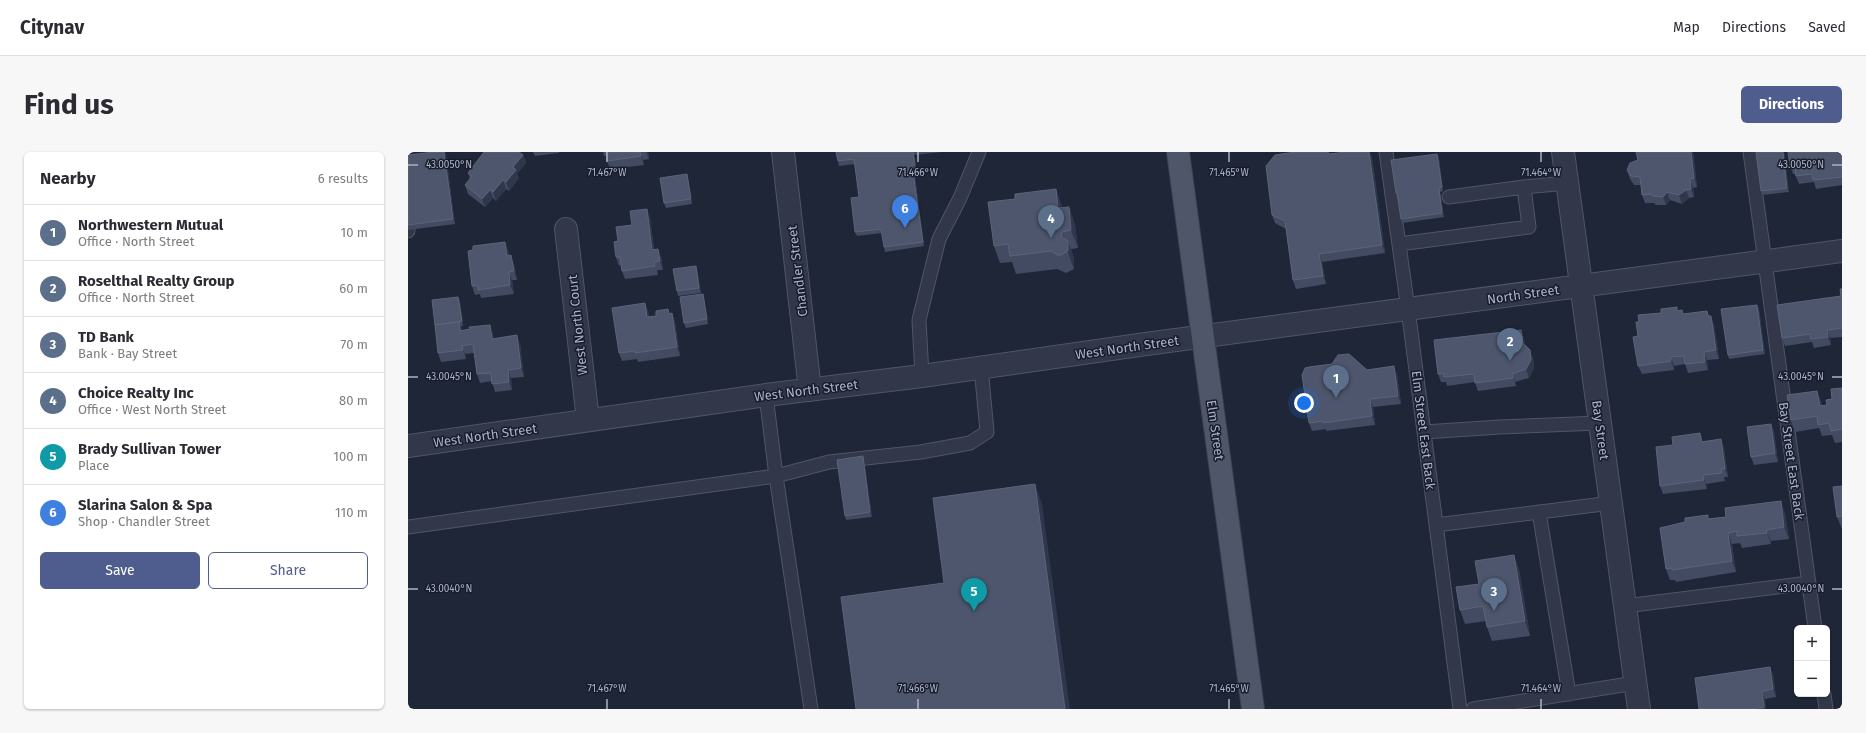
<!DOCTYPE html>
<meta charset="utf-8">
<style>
body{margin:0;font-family:"Fira Sans",sans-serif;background:#f7f7f7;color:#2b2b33}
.controls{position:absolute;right:12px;bottom:12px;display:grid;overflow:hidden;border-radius:6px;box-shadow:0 1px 3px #0004}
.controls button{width:36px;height:36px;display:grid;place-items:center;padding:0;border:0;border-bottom:1px solid #e1e1e2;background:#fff;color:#2b2b33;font:20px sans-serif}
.you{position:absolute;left:896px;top:251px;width:14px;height:14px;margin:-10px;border:3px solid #fff;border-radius:50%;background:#1a73e8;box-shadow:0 0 0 6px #1a73e833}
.badge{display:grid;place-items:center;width:26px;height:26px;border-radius:50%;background:#4e5c8e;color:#fff;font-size:13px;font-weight:700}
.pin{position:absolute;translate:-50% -33px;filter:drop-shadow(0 1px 2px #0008)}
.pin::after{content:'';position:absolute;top:21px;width:14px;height:12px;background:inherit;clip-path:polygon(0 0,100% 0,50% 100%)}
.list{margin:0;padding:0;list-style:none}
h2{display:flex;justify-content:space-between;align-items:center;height:52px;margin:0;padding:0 16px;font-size:17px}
h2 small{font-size:13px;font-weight:400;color:#7c7c81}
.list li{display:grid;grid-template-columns:26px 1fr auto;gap:12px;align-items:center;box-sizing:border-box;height:56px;padding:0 16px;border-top:1px solid #e1e1e2}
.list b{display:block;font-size:15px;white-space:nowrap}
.list p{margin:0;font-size:13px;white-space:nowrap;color:#7c7c81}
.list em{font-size:13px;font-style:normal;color:#7c7c81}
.actions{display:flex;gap:8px;padding:12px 16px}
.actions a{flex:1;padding:9px 0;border:1px solid #4e5c8e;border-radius:6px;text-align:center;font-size:14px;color:#4e5c8e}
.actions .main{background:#4e5c8e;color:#fff}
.map{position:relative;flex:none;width:1434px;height:557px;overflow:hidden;border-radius:6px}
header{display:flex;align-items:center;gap:24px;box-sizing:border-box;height:56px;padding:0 20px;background:#fff;border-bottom:1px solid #e1e1e2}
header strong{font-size:19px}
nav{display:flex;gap:22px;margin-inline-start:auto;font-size:14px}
.intro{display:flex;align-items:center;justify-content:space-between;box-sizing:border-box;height:96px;padding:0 24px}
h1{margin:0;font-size:28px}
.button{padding:10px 18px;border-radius:6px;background:#4e5c8e;color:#fff;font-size:14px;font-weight:700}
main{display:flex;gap:24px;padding:0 24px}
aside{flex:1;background:#fff;border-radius:6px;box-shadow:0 1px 3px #0004}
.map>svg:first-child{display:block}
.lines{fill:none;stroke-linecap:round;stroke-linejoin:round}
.service-casing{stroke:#505567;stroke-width:15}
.minor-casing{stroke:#505567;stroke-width:24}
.primary-casing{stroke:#3c4152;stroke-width:24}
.service{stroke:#323849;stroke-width:13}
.minor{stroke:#323849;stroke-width:22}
.primary{stroke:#505669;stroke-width:22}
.wall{fill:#424b61}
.shaded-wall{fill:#2f374c}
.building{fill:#4d566c;stroke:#5c647a}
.ticks{fill:none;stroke:#acb2c6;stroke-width:1.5}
.labels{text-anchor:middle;stroke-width:3;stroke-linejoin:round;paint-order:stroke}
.street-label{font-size:13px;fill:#acb2c6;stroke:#181d2d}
.ticks-label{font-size:10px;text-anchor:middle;fill:#acb2c6;stroke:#181d2d;stroke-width:3;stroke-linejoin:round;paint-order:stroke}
</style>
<header>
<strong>Citynav</strong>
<nav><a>Map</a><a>Directions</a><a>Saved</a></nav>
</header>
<div class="intro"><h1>Find us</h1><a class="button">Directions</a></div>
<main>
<aside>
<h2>Nearby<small>6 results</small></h2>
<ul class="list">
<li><span class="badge" style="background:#5c6f8a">1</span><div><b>Northwestern Mutual</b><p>Office · North Street</p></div><em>10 m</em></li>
<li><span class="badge" style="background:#5c6f8a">2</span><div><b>Roselthal Realty Group</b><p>Office · North Street</p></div><em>60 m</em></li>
<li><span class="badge" style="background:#5c6f8a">3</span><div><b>TD Bank</b><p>Bank · Bay Street</p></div><em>70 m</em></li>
<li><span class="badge" style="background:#5c6f8a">4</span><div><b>Choice Realty Inc</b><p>Office · West North Street</p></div><em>80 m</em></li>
<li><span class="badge" style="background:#0f9aa8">5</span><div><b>Brady Sullivan Tower</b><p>Place</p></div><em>100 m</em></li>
<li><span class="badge" style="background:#3f7fe0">6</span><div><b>Slarina Salon &amp; Spa</b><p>Shop · Chandler Street</p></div><em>110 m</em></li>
</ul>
<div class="actions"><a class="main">Save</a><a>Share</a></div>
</aside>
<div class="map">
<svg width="1434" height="557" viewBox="0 0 1434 557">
<rect width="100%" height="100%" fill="#1f2638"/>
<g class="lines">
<g class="service-casing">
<path id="service" d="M 978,0 L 1000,157 L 1052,557
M 1342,0 L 1407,476
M 1041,45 L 1116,35
M 0,79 L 0,78
M 991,92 L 1121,75 L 1116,35 L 1159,31
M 514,224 L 511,168 L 531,87 L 552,46 L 571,0
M 1016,280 L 1092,275 L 1192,271
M 1131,360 L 1161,542
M 1028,373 L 1203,351
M 0,375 L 368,324 L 358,243
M 1217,454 L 1401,431
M 1416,542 L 1418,557
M 403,557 L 368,324 L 421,310 L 513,300 L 562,291 L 579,280 L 573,215
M 1065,557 L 1227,531"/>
</g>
<g class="minor-casing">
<path id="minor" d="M 375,0 L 402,238
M 1155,0 L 1231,557
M 158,77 L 180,268
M 0,294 L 358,243 L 514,224 L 738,192 L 1434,99"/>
</g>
<g class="primary-casing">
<path id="primary" d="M 770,0 L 845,557"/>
</g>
<use href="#service" class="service"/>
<use href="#minor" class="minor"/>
<use href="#primary" class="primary"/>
</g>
<path class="wall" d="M 26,0 L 37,0 L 38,3 L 47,72 L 0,78 L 0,3 Z
M 125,0 L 151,0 L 151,1 L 127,4 Z
M 195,0 L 240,0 L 241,7 L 235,8 L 236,13 L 202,17 L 199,9 L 199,4 L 196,4 Z
M 428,0 L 534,0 L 506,3 L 508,17 L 506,17 L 516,94 L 477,100 L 476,95 L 474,81 L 449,84 L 447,80 L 451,45 L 447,12 L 431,14 L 430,9 Z
M 1228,0 L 1285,0 L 1289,35 L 1285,36 L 1286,45 L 1281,46 L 1274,52 L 1262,48 L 1258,53 L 1248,53 L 1246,51 L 1237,51 L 1234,43 L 1233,33 L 1226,33 L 1222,27 L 1219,18 L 1230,8 Z
M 1376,0 L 1381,40 L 1354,43 L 1353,39 Z
M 1434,0 L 1434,33 L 1408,37 L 1406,30 L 1391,32 L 1387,22 L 1385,22 L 1382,14 Z
M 922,2 L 964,5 L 977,101 L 914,110 L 918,132 L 888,137 L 885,128 L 878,77 L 867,71 L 864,63 Z
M 1029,2 L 1031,6 L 1035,39 L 1032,40 L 1036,65 L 994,71 L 993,67 L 990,45 L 989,45 L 988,41 Z
M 115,3 L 118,11 L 109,22 L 111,26 L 101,39 L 98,37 L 88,49 L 85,46 L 77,55 L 60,42 L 57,33 L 62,27 L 60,21 Z
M 279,22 L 280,27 L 284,52 L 258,56 L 256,51 Z
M 648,37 L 654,56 L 661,55 L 667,73 L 670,96 L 663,97 L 666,107 L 666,117 L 658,121 L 649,117 L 608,122 L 604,110 L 592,111 L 586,94 L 607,47 Z
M 242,65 L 246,97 L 250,97 L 253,105 L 255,118 L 249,118 L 250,123 L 217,127 L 214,119 L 213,113 L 211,114 L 208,105 L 210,89 L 224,73 Z
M 100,98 L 101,104 L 106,112 L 109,128 L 104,128 L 106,142 L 73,146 L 72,142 L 67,143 L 64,134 Z
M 288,114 L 289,118 L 293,141 L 270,144 L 269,139 Z
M 1434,137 L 1434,185 L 1422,186 L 1423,193 L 1406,196 L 1404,190 L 1377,194 L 1374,186 L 1433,144 Z
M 295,142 L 296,146 L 300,172 L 278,176 L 276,171 Z
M 50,145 L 52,149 L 55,174 L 53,174 L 54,178 L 85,181 L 85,187 L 112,192 L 116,225 L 103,226 L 104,238 L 87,240 L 84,229 L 72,231 L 69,222 L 66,201 L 57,202 L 58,207 L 33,210 L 30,201 L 27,173 Z
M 237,151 L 240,160 L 241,165 L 248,164 L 260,157 L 262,162 L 264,161 L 267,170 L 272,204 L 230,210 L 229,207 L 214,209 L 211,201 Z
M 1349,153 L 1351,157 L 1357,202 L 1321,207 L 1320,203 Z
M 1270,159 L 1276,162 L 1299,159 L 1301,164 L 1306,172 L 1311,207 L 1299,208 L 1300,218 L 1280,221 L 1277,212 L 1266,214 L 1266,218 L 1234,222 L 1230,214 L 1230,184 L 1231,170 Z
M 1113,178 L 1116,186 L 1117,193 L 1125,206 L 1126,216 L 1121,226 L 1107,230 L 1108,234 L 1070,239 L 1067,230 L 1039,234 L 1038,230 L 1033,230 L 1030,222 Z
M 959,218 L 989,222 L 993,252 L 965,255 L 967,273 L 918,279 L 918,277 L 904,279 L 901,271 Z
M 1434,236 L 1434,290 L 1427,291 L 1424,283 L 1414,284 L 1411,276 L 1387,280 L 1383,268 L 1414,251 L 1414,254 L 1419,253 L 1424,247 Z
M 1363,272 L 1366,280 L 1370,310 L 1346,313 L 1343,305 Z
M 1313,287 L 1316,296 L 1320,325 L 1316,325 L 1317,329 L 1298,332 L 1299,337 L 1255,342 L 1252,334 L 1265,293 Z
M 456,309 L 464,365 L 438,368 L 437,364 Z
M 1434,334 L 1434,377 L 1429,365 Z
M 1377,361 L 1381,387 L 1363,389 L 1363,392 L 1334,396 L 1332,391 L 1324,392 L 1328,420 L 1268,430 L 1267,428 L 1262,428 L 1258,417 L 1301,367 Z
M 1111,417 L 1122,484 L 1084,489 L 1079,475 L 1078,469 L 1057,472 L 1052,458 L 1071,432 Z
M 1362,515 L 1365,523 L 1368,545 L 1357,547 L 1358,557 L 1291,557 Z"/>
<path class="shaded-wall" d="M 36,0 L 38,3 L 47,72 L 45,67 Z
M 232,0 L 235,8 L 236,13 L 233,4 Z
M 238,0 L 240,0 L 241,7 Z
M 505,0 L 506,3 L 508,17 L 507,13 Z
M 961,0 L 962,0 L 964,5 L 977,101 L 974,93 Z
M 1283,0 L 1285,0 L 1289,35 L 1286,26 Z
M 1375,0 L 1376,0 L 1381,40 L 1379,36 Z
M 1029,2 L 1031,6 L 1035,39 L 1034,35 Z
M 115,3 L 118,11 L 109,22 L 111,26 L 101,39 L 98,30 L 105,15 Z
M 504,13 L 506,17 L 516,94 L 515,90 Z
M 1282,27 L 1285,36 L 1286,45 L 1283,37 Z
M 95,28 L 98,37 L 88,49 L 85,40 Z
M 1031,36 L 1032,40 L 1036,65 L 1034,61 Z
M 648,37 L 654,54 L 657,74 L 650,56 Z
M 82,38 L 85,46 L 77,55 L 74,47 Z
M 1278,38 L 1281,46 L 1274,52 L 1271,43 Z
M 1259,40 L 1262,48 L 1258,53 L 1255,45 Z
M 661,55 L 667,73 L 670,96 L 663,78 Z
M 239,57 L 242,65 L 247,106 L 244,98 Z
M 654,80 L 660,97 L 660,89 L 666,107 L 666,117 L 654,85 Z
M 97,90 L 100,98 L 102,112 L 99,104 Z
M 250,97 L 253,105 L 255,118 L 252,109 Z
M 911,102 L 914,110 L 918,132 L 915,124 Z
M 103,103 L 106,112 L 109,128 L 106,119 Z
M 288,114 L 289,118 L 293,141 L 291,136 Z
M 101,120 L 104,128 L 106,142 L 102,133 Z
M 50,145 L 52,149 L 55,174 L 54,169 Z
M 237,151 L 240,160 L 242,173 L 239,165 Z
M 1349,153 L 1351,157 L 1357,202 L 1355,198 Z
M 264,161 L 267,170 L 272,204 L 269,195 Z
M 1303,164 L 1306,172 L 1311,207 L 1308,198 Z
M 51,170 L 54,178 L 52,179 Z
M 82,173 L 85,181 L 87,195 L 84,187 Z
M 1113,178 L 1116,186 L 1118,199 L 1115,191 Z
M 1419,178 L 1422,186 L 1423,193 L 1420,185 Z
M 109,183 L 112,192 L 116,225 L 113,216 Z
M 54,194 L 57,202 L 58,207 L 55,198 Z
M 1122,198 L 1125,206 L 1126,216 L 1121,226 L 1118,217 Z
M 1296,200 L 1299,208 L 1300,218 L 1297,210 Z
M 1263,205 L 1266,214 L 1266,218 L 1263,209 Z
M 986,214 L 989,222 L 993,252 L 990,244 Z
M 100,218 L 103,226 L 104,238 L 101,230 Z
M 1104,222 L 1107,230 L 1108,234 L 1105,226 Z
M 1409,239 L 1414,251 L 1416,266 L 1412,254 Z
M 962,247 L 965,255 L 967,273 L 964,264 Z
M 1363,272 L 1366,280 L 1370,310 L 1367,301 Z
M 1313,287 L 1316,296 L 1320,325 L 1317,317 Z
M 455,304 L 456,309 L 464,365 L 462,360 Z
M 1295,323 L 1298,332 L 1299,337 L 1296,328 Z
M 627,332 L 634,352 L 662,557 L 657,557 Z
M 1373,349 L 1377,361 L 1381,387 L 1376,375 Z
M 1358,378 L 1363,389 L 1363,392 L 1359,381 Z
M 1320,381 L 1324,392 L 1328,420 L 1324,409 Z
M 1106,403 L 1111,417 L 1122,484 L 1117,469 Z
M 1362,515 L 1365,523 L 1368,545 L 1365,537 Z
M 1354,539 L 1357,547 L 1358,557 L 1357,557 L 1356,555 Z"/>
<path class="building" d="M 26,0 L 36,0 L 45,67 L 0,73 L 0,3 Z
M 76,0 L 111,0 L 115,3 L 105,15 L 108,18 L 98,30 L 95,28 L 85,40 L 82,38 L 74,47 L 57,33 L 64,24 L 60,21 Z
M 198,0 L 232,0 L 233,4 L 199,9 Z
M 428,0 L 505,0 L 507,13 L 504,13 L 515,90 L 476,95 L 473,77 L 447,80 L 443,46 L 451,45 L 446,7 L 430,9 Z
M 887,0 L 920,0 L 921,2 L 938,0 L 961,0 L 974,93 L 911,102 L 915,124 L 885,128 L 877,69 L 864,63 L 858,14 L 867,3 Z
M 1228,0 L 1283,0 L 1286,26 L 1282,27 L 1283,37 L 1278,38 L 1271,43 L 1259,40 L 1255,45 L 1245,44 L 1243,42 L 1234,43 L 1232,25 L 1223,24 L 1219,18 L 1222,11 L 1230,8 Z
M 1348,0 L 1375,0 L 1379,36 L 1353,39 Z
M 1380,0 L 1434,0 L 1434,25 L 1405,28 L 1404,22 L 1388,24 L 1386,13 L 1382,14 Z
M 1029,2 L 1034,35 L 1031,36 L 1034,61 L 993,67 L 989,41 L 988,41 L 983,8 Z
M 279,22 L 283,47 L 256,51 L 252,26 Z
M 648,37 L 650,56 L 661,55 L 663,78 L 654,80 L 654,85 L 660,89 L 660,99 L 651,104 L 643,99 L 602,104 L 600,92 L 586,94 L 580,50 L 607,47 L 607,42 Z
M 239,57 L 244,98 L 250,97 L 252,109 L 246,110 L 247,114 L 214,119 L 212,105 L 208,105 L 206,90 L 210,89 L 208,75 L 224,73 L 222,59 Z
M 97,90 L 99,104 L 103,103 L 106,119 L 101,120 L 102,133 L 70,138 L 70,133 L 64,134 L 60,99 L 65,98 L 65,94 Z
M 288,114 L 291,136 L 269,139 L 265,117 Z
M 1432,137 L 1434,137 L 1434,176 L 1419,178 L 1420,185 L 1403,187 L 1402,182 L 1374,186 L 1369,153 L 1433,144 Z
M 295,142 L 299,167 L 276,171 L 272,145 Z
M 50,145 L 54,169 L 27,173 L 24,148 Z
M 237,151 L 239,165 L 248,164 L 248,159 L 260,157 L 261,162 L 264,161 L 269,195 L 227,201 L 227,199 L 211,201 L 204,156 Z
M 1349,153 L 1355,198 L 1320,203 L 1313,157 Z
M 1269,155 L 1269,159 L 1274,158 L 1275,162 L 1299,159 L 1300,164 L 1303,164 L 1308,198 L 1296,200 L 1297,210 L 1277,212 L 1276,204 L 1263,205 L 1263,209 L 1230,214 L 1225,185 L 1230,184 L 1228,170 L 1231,170 L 1230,163 L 1253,161 L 1253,157 Z
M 51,170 L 52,179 L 62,177 L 61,175 L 82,173 L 84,187 L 109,183 L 113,216 L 100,218 L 101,230 L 84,232 L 83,221 L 69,222 L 65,192 L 54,194 L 55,198 L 30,201 L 27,173 Z
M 1113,178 L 1115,191 L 1122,198 L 1123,208 L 1118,217 L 1104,222 L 1105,226 L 1067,231 L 1066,222 L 1036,225 L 1036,221 L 1030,222 L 1026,188 Z
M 941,202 L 959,218 L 986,214 L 990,244 L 962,247 L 964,264 L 915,271 L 915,269 L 901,271 L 894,223 L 897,216 L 901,215 L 924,212 L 930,203 Z
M 1434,236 L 1434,277 L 1423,279 L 1421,271 L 1410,273 L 1409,264 L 1383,268 L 1379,243 L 1409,239 L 1412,254 L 1419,253 L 1418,248 L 1424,247 L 1423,237 Z
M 1363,272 L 1367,301 L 1343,305 L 1339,275 Z
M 1292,281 L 1294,290 L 1313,287 L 1317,317 L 1313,317 L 1314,321 L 1295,323 L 1296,328 L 1252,334 L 1248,295 L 1265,293 L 1264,285 Z
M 455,304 L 462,360 L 437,364 L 429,308 Z
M 627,332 L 657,557 L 448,557 L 433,445 L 536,431 L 525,346 Z
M 1434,334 L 1434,364 L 1429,365 L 1425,335 Z
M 1373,349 L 1376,375 L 1358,378 L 1359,381 L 1329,384 L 1329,379 L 1320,381 L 1324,409 L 1264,418 L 1263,416 L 1258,417 L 1252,376 L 1277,370 L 1277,366 L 1300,363 L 1300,367 L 1318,365 L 1317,356 Z
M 1106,403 L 1117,469 L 1079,475 L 1075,454 L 1052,458 L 1048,435 L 1071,432 L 1067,409 Z
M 1362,515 L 1365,537 L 1354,539 L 1356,555 L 1342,557 L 1291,557 L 1287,526 Z"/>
<path class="ticks" d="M 199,0 L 199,10M 510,0 L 510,10M 821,0 L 821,10M 1133,0 L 1133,10M 0,13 L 10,13M 1424,13 L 1434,13M 0,225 L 10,225M 1424,225 L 1434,225M 0,437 L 10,437M 1424,437 L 1434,437M 199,547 L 199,557M 510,547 L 510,557M 821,547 L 821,557M 1133,547 L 1133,557"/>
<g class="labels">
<g class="street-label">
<text transform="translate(389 119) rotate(-97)" y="5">Chandler Street</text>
<text transform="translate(1115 142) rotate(-8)" y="5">North Street</text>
<text transform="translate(169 173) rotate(-96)" y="5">West North Court</text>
<text transform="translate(719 195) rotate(-8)" y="5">West North Street</text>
<text transform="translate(398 238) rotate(-7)" y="5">West North Street</text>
<text transform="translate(808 278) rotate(82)" y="5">Elm Street</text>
<text transform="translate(1016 278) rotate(83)" y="5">Elm Street East Back</text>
<text transform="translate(1193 278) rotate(82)" y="5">Bay Street</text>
<text transform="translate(77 283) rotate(-8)" y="5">West North Street</text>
<text transform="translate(1384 309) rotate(82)" y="5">Bay Street East Back</text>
</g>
</g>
<g class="ticks-label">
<text x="41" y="16">43.0050°N</text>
<text x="1393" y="16">43.0050°N</text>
<text x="199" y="24">71.467°W</text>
<text x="510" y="24">71.466°W</text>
<text x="821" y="24">71.465°W</text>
<text x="1133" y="24">71.464°W</text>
<text x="41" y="228">43.0045°N</text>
<text x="1393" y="228">43.0045°N</text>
<text x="41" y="440">43.0040°N</text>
<text x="1393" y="440">43.0040°N</text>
<text x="199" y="540">71.467°W</text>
<text x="510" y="540">71.466°W</text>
<text x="821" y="540">71.465°W</text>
<text x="1133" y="540">71.464°W</text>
</g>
</svg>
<div class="controls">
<button>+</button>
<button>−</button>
</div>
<div class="you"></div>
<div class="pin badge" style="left:928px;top:246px;background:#5c6f8a">1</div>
<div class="pin badge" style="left:1102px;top:209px;background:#5c6f8a">2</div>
<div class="pin badge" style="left:1086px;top:459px;background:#5c6f8a">3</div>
<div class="pin badge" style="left:643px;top:86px;background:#5c6f8a">4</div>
<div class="pin badge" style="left:566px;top:459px;background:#0f9aa8">5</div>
<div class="pin badge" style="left:497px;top:76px;background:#3f7fe0">6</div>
</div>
</main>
